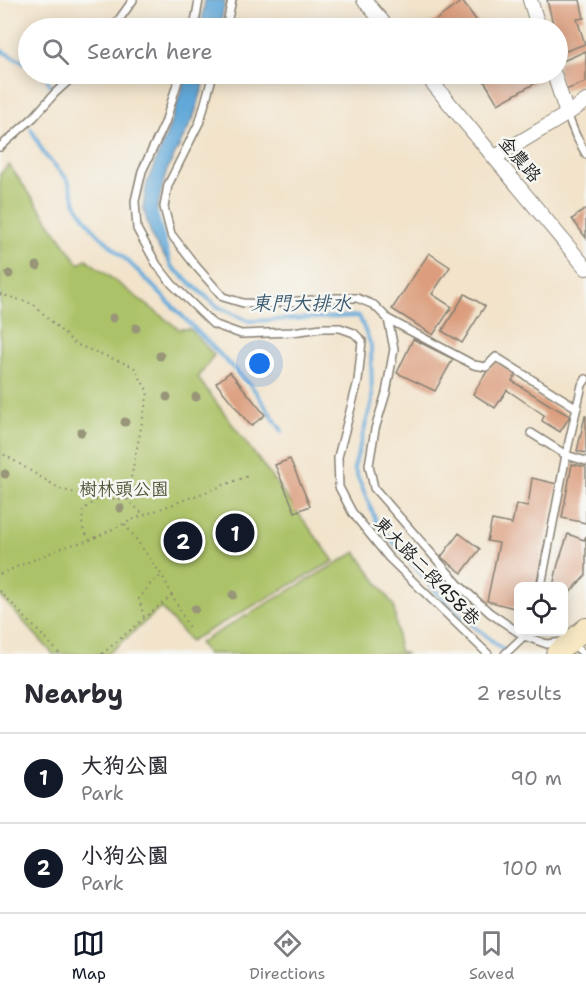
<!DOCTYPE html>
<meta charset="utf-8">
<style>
body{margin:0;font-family:"Shantell Sans","LXGW WenKai TC",sans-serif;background:#f7f7f7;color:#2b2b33}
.controls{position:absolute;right:18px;bottom:18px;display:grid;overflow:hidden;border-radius:9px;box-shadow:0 3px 15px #0003}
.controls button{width:54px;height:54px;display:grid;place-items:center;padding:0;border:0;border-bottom:2px solid #e1e1e2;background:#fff;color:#2b2b33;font:30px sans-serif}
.you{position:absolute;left:260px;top:364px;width:21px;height:21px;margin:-15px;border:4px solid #fff;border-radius:50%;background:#1a73e8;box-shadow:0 0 0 9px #1a73e833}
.badge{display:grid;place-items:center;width:39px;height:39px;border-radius:50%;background:#111827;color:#fff;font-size:20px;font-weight:700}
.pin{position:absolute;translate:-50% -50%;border:3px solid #fff;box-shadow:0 2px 6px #0006}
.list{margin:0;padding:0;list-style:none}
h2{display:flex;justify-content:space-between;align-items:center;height:78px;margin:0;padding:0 24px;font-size:26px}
h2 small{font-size:20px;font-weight:400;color:#7c7c81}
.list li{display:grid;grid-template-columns:39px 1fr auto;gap:18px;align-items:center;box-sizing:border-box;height:90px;padding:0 24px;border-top:2px solid #e1e1e2}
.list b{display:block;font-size:22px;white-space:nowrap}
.list p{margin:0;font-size:20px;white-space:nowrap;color:#7c7c81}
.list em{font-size:20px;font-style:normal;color:#7c7c81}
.icon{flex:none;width:33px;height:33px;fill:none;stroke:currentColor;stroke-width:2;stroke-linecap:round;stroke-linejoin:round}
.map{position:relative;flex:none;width:586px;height:654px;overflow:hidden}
.search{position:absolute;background:#fff;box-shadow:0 3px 15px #0003;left:18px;right:18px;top:18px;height:66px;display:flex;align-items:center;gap:15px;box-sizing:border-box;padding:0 21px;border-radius:33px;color:#7c7c81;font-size:22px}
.sheet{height:258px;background:#fff}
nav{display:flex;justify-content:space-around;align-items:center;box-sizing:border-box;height:84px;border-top:2px solid #e1e1e2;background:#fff;font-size:16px;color:#7c7c81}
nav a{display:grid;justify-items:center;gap:3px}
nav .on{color:#111827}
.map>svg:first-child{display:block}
.green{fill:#acc267;stroke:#646f42;stroke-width:1.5}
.water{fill:#62a9d9;stroke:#3f627a;stroke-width:1.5}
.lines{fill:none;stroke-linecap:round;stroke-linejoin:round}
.stream{stroke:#62a9d9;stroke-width:4}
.building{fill:#db9d7d}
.lane-casing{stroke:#878073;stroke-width:10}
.street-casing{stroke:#878073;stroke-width:16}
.secondary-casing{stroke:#878073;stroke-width:22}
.path{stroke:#878073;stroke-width:2;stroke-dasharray:1.5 4.5;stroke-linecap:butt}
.lane{stroke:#fff;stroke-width:7}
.street{stroke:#fff;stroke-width:14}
.secondary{stroke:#f7e8c3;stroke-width:20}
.tree{fill:#989579}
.labels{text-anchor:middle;stroke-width:5;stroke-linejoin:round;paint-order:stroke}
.street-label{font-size:18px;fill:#1c1c1c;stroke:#f6f6f2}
.park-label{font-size:18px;fill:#4e5636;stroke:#f6f6f2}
.water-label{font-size:20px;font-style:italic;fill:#3c5b71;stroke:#f6f6f2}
</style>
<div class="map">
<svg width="586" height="654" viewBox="0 0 586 654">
<rect width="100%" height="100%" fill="#f6f6f2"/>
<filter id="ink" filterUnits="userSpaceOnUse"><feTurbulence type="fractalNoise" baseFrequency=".0167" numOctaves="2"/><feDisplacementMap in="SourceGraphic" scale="12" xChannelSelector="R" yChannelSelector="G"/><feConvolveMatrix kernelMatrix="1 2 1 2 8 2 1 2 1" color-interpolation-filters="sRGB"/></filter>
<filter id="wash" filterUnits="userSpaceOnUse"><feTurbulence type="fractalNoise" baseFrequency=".008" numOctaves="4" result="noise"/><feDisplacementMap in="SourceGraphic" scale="24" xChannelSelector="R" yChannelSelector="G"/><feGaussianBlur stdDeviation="1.35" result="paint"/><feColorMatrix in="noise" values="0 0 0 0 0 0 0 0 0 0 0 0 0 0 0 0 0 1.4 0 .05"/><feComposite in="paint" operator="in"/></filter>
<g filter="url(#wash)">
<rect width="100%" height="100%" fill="#f2e3ca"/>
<path class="green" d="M 9,165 L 79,264 L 86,259 L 179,329 L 190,329 L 214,355 L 198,378 L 334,561 L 190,641 L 161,608 L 108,654 L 53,654 L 0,596 L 0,174 Z
M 356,552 L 394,606 L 399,651 L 407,654 L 208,654 L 199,643 Z"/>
<path class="water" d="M 205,0 L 225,0 L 220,28 L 201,28 Z
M 187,74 L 207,74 L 193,119 L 166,172 L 156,213 L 171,266 L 153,240 L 143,208 L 147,183 L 169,128 Z"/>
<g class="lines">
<path class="stream" d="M 0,50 L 28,65
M 44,74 L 51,86
M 31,129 L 44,154 L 68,180 L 77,206 L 94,230 L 136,269 L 253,388 L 282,431
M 156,213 L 171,266 L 218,307 L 249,321 L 359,316 L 371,345 L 372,401 L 354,468 L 377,523 L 448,605 L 506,652"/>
</g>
<g id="blocks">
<path class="building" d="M 547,0 L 580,0 L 584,18 L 577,19 L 585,44 L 558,54 L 558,28 L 554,28 Z
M 462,1 L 482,28 L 425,28 Z
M 586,51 L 586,82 L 563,91 L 558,72 L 558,63 Z
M 480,74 L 538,74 L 541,80 L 498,104 Z
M 586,209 L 586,238 L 572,219 Z
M 429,253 L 450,267 L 432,294 L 452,307 L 433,335 L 392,309 Z
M 465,294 L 485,306 L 462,343 L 442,331 Z
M 413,339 L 453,359 L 435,391 L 397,373 Z
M 494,360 L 516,374 L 512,381 L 550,405 L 570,416 L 560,432 L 542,421 L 544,415 L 507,390 L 495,408 L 473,394 Z
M 230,372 L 265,415 L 251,426 L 216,383 Z
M 585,416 L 586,416 L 586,453 L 577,451 Z
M 290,459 L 310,506 L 295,512 L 275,465 Z
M 572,464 L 586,467 L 586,523 L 562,518 Z
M 532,478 L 557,484 L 536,586 L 518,586 L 518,609 L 487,601 L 499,543 L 487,541 L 492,520 L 512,524 L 516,504 L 528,506 Z
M 459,533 L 480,549 L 462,573 L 441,557 Z
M 568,534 L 584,540 L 586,536 L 586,575 L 564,599 L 564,586 L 553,586 L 558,564 Z"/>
</g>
</g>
<g filter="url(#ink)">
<use href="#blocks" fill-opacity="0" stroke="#878073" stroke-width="1.5"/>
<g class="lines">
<g class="lane-casing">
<path id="lane" d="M 113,28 L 133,0
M 194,28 L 199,0
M 226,28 L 232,0
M 180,74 L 165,123 L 142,171 L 135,201 L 137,229 L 157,265 L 172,284 L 213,324 L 241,334 L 292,332 L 322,328 L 340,328 L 354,333 L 362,341 L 358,381 L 338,457 L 339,487 L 352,512 L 389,558 L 488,654
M 213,74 L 200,121 L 168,185 L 164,207 L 171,234 L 195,265 L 223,297 L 243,303 L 264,304 L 337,298 L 357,298 L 374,305 L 388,319 L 394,349 L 386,393 L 375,429 L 369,465 L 374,488 L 459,585 L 490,613 L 524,636 L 547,644 L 563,642
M 567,114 L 576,136 L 586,154
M 0,147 L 34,117 L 55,93 L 76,74
M 388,319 L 474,365 L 486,367 L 496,357 L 577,408
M 531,433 L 566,455 L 586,461
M 541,586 L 566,455 L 582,385 L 586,379
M 573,644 L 584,654
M 505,654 L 528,632"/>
</g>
<g class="street-casing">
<path id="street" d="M 364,0 L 388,28
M 530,0 L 539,28
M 425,74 L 586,268
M 554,74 L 567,114
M 495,157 L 567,114 L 586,101"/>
</g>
<g class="secondary-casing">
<path id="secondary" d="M 556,654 L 586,628"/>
</g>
<path class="path" d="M 0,294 L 33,304 L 75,344 L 134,367 L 148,392 L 127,499 L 98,499 L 60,489 L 0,452
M 127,499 L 144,515
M 125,524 L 163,577 L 189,628
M 90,540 L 82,527 L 83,510 L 98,499
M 0,574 L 64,547 L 90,540 L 136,518 L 251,475
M 0,591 L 60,654
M 144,617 L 139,599 L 151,583 L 162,575
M 102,654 L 172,595"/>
<use href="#lane" class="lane"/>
<use href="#street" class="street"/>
<use href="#secondary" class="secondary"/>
</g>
<g class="tree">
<circle cx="37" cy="266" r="4.5"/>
<circle cx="9" cy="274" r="4.5"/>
<circle cx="113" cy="318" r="4.5"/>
<circle cx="136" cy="328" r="4.5"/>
<circle cx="160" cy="356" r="4.5"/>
<circle cx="167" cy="397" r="4.5"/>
<circle cx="196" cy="397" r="4.5"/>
<circle cx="125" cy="422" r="4.5"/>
<circle cx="81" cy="432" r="4.5"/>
<circle cx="5" cy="474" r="4.5"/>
<circle cx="120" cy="508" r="4.5"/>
<circle cx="233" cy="595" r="4.5"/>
<circle cx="195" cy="609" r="4.5"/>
</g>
</g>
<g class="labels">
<g class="street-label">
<text transform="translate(520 159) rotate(50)" y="6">金農路</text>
<text transform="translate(427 571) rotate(46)" y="6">東大路二段458巷</text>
</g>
<g class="park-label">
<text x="124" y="495">樹林頭公園</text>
</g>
<g class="water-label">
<text x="301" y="310">東門大排水</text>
</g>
</g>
</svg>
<div class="controls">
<button><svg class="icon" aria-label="locate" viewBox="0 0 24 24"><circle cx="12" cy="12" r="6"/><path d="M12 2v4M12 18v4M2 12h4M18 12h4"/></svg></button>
</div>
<div class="you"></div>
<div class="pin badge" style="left:235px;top:533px">1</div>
<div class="pin badge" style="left:183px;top:541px">2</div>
<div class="search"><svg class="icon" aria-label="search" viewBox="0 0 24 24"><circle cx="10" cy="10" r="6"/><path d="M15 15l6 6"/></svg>Search here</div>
</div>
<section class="sheet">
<h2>Nearby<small>2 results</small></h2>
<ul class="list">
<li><span class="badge">1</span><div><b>大狗公園</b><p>Park</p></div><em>90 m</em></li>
<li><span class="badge">2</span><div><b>小狗公園</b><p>Park</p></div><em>100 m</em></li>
</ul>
</section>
<nav>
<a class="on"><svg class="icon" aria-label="map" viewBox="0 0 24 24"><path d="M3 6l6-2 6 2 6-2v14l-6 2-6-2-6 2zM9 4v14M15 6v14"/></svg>Map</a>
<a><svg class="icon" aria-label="directions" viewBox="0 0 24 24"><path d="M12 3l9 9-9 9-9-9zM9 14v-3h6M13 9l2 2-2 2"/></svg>Directions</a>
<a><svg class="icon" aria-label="saved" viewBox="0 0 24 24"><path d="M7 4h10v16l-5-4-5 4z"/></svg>Saved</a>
</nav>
